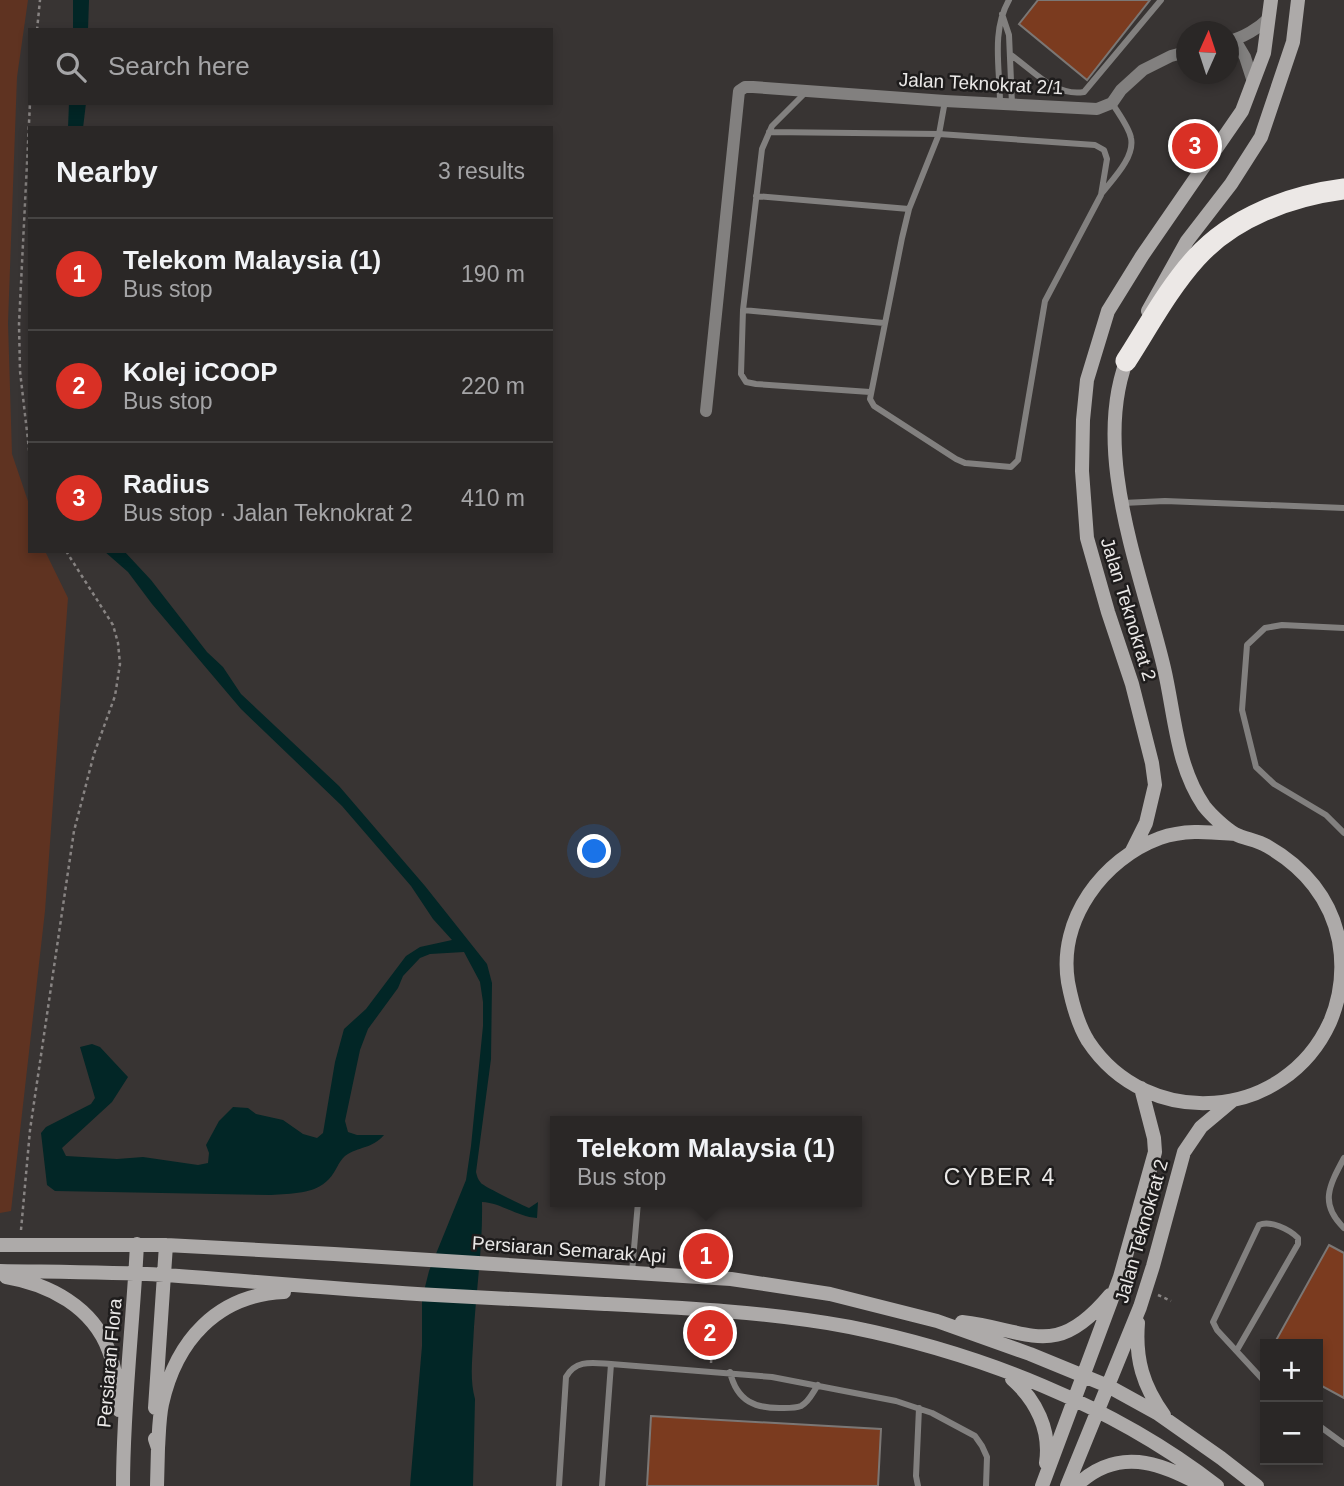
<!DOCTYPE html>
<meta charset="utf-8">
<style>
body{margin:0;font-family:Helvetica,sans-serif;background:#363332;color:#f1f3f6}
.controls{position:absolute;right:21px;bottom:21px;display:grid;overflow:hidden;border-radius:0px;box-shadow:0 4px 10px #0003}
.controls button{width:63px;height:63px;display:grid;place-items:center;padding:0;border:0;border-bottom:2px solid #464443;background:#2a2726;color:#f1f3f6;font:35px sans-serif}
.compass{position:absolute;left:1176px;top:21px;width:63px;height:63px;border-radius:50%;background:#2a2726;box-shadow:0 4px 10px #0003;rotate:3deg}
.you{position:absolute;left:595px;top:852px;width:24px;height:24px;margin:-18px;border:5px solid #fff;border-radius:50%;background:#1a73e8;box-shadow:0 0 0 10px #1a73e833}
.badge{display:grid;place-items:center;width:46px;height:46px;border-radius:50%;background:#d93025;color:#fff;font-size:23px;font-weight:700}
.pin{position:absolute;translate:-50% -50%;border:4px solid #fff;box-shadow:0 2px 7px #0006}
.popup{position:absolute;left:550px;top:1116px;width:312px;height:91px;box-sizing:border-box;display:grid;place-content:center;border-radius:0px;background:#2a2726;filter:drop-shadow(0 2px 5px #0005);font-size:23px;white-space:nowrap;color:#a5a5a7}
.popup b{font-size:26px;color:#f1f3f6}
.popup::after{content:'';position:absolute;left:50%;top:100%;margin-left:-14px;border:14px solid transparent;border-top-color:#2a2726}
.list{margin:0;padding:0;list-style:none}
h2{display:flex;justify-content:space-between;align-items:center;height:91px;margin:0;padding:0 28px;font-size:30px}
h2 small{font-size:23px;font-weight:400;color:#a5a5a7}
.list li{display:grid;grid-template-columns:46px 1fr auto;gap:21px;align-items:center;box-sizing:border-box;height:112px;padding:0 28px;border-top:2px solid #464443}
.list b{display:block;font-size:26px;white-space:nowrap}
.list p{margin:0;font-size:23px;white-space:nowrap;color:#a5a5a7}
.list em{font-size:23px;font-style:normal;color:#a5a5a7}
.icon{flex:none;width:38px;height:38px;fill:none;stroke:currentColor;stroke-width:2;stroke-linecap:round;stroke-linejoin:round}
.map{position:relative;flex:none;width:1344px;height:1486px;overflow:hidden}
.search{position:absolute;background:#2a2726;box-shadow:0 4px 10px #0003;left:28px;top:28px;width:525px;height:77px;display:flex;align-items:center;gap:18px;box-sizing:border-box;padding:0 24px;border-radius:0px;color:#a5a5a7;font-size:26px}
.panel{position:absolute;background:#2a2726;box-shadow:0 4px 10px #0003;left:28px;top:126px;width:525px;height:427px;border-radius:0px}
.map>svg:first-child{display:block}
.green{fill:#5f3321}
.water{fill:#022626}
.building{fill:#7b3b1f;stroke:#7b7775;stroke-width:2}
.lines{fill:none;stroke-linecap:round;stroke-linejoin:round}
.path{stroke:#888483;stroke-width:2.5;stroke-dasharray:3.5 3.5;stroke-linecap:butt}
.lane{stroke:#82807f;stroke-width:6}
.street{stroke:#82807f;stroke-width:12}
.secondary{stroke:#adaaa9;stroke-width:14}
.highway{stroke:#ece8e6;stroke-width:21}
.labels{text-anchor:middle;stroke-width:5;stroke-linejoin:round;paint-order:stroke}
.street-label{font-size:19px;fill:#eae8e7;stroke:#1e1c1c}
.quarter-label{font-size:23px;letter-spacing:2px;fill:#eae8e7;stroke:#1e1c1c}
</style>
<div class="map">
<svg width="1344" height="1486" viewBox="0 0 1344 1486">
<rect width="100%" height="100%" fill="#383433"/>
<path class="green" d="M 0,0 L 28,0 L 17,77 L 8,323 L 12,454 L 30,507 L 30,551 L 45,551 L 68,598 L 45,911 L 11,1211 L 0,1213 Z"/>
<path class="water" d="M 73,0 L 89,0 L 88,30 L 73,30 Z
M 69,103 L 86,103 L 83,128 L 68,128 Z
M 104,551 L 124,551 L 151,580 L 207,652 L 223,667 L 241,694 L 339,786 L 425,886 L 487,964 L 492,983 L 491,1059 L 476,1172 C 477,1176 478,1180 481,1183 C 483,1186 524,1206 529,1208 L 538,1202 L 537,1218 C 517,1217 502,1203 482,1202 C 483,1250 475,1297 473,1345 C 472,1363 470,1381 475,1399 L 473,1486 L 410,1486 L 422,1346 L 422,1299 L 429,1271 L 466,1180 L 471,1146 L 483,1026 L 483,1002 L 480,982 L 464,952 L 430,954 L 420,958 L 403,976 L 398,988 L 368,1029 L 360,1050 L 345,1121 L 348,1132 L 357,1135 L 384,1135 C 372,1149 359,1146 345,1156 C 338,1162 336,1172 329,1179 C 314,1195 291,1193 271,1195 L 55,1191 L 47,1185 L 41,1133 L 46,1127 L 91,1104 L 95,1098 L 80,1047 L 92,1044 L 100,1047 L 128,1077 L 112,1102 L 62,1148 L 66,1156 L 117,1159 L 143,1157 L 198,1165 L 208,1163 L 209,1153 L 206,1145 L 219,1121 L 233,1107 L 248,1108 L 256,1114 L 283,1120 L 303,1134 L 317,1138 L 323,1133 L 335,1062 L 344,1029 L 366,1009 L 406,956 L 420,947 L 452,940 L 433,919 L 411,886 L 342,806 L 241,709 L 152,604 L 128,572 Z"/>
<path class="building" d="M 1038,0 L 1150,0 L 1087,80 L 1019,24 Z
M 1329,1245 L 1344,1253 L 1344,1398 L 1318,1384 L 1318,1344 L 1274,1344 Z
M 651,1416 L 881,1429 L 878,1486 L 647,1486 Z"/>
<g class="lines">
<path class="path" d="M 37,30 L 40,0
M 30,458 L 20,371 L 19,324 L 30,103
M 21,1230 L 30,1130 L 74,831 L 94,754 L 115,696 L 120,664 L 118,643 L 113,625 L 66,551
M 1158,1295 L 1171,1301
M 711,1363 L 714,1324"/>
<path class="lane" d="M 1002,14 L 1009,35 L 1012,104
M 1011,55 C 1034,71 1055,97 1084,92 L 1161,0
M 805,93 L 772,126 L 762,149 L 743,310 L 741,374 L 746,382 L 756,384 L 870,392
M 1000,103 C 1000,69 991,31 1009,0
M 769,132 L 939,134 L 1095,145 L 1104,150 L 1107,159 L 1101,195 L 1045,301 L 1018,460 L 1011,467 L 965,463 L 956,459 L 874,406 L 870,399 L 902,238 L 909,209 L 939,134 L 945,101
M 1102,193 C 1113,179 1135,157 1131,138 C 1129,127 1118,113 1112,103
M 756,196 L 909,209
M 743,310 L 884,323
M 1123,503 L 1165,501 L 1344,508
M 1344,628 L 1282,625 L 1265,628 L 1247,645 L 1242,710 L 1256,767 L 1274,784 L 1326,815 L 1344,833
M 1344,1158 C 1329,1186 1319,1204 1344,1228
M 632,1272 L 638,1202
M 1237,1350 L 1298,1244 L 1298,1238 C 1289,1229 1270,1220 1259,1225 L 1213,1322 L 1217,1330 L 1265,1382
M 730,1372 C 737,1402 756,1409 784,1408 C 790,1408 796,1408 801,1406 C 809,1402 813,1392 818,1385
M 1318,1425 L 1344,1444
M 559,1486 L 566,1377 C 576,1359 593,1363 611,1364
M 602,1486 L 611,1364 L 772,1377 L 896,1401 L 932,1413 L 975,1436 L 982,1446 L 987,1457 L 986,1486
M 918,1486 L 916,1476 L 919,1408"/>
<path class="street" d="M 1235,40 L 1245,57 L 1253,82
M 1228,41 C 1243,38 1259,28 1269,18
M 706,411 L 739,91 L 745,87 L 753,87 L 945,101 L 1097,109 L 1112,103 L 1121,90 L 1143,70 L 1171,56 L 1186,52"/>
<path class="secondary" d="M 1148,311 L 1187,241 L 1231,184 L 1261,137 L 1293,42 L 1298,0
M 1130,352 C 1088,447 1142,574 1164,668 C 1175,715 1176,765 1204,806 C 1211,815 1225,828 1235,834 C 1245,839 1257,840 1267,846 C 1304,867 1331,899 1339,941 C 1344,969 1341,996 1330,1022 C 1285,1121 1148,1132 1088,1041 C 1077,1023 1072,1003 1068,982 C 1058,919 1103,859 1160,838 C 1185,829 1210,832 1235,834
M 1132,851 L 1146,823 L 1155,785 L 1152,763 L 1132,684 L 1108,612 L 1087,538 L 1082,471 L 1083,420 L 1087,380 L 1108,311 L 1142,256 L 1242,111 L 1264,53 L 1271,0
M 0,1245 L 166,1245 L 334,1254 L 731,1279 L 830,1294 L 937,1321 L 1030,1354 L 1108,1386 L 1157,1413 L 1221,1458 L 1257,1486
M 0,1271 C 55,1272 109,1272 164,1275 C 254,1281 344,1290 435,1295 C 491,1298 548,1301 605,1304 C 686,1308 769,1312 850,1327 C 979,1353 1113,1405 1217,1486
M 6,1277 C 49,1284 93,1307 109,1351 C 116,1370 117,1390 119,1410
M 962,1322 C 1031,1330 1055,1361 1110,1295
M 1138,1323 C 1135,1359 1143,1386 1164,1415
M 1012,1379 C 1036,1400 1051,1430 1046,1463
M 155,1408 L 166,1245
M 155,1439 L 158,1448 L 157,1486
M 158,1448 C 159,1434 159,1418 162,1404 C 176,1341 217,1295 284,1292
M 123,1486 C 123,1405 133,1325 137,1244
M 1042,1486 L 1120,1277 L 1155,1152 L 1154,1138 L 1141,1088
M 1067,1486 L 1140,1307 L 1153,1266 L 1184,1152 L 1201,1127 L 1232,1101
M 1076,1486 C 1117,1446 1160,1462 1203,1486"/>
<path class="highway" d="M 1126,361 C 1148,327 1168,289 1196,258 C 1233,217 1290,196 1344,189"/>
</g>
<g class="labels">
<g class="street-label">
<text transform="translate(981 83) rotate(3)" y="7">Jalan Teknokrat 2/1</text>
<text transform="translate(1129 609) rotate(73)" y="7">Jalan Teknokrat 2</text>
<text transform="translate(1141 1231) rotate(-74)" y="7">Jalan Teknokrat 2</text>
<text transform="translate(569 1249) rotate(4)" y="7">Persiaran Semarak Api</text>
<text transform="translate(109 1363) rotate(-85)" y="7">Persiaran Flora</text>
</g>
<g class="quarter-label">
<text x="1000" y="1185">CYBER 4</text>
</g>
</g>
</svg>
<div class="controls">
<button>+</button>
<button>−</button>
</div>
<svg class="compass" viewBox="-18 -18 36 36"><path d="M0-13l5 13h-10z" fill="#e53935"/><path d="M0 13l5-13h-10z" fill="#a5a5a7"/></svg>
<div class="you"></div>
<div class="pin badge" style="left:706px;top:1256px">1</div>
<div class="popup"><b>Telekom Malaysia (1)</b>Bus stop</div>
<div class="pin badge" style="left:710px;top:1333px">2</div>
<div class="pin badge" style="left:1195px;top:146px">3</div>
<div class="search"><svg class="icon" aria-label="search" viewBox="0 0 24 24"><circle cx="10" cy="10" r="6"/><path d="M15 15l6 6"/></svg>Search here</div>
<section class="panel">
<h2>Nearby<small>3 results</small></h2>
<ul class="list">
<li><span class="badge">1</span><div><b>Telekom Malaysia (1)</b><p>Bus stop</p></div><em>190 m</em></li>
<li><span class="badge">2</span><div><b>Kolej iCOOP</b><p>Bus stop</p></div><em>220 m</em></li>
<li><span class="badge">3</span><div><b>Radius</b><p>Bus stop · Jalan Teknokrat 2</p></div><em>410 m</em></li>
</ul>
</section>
</div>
